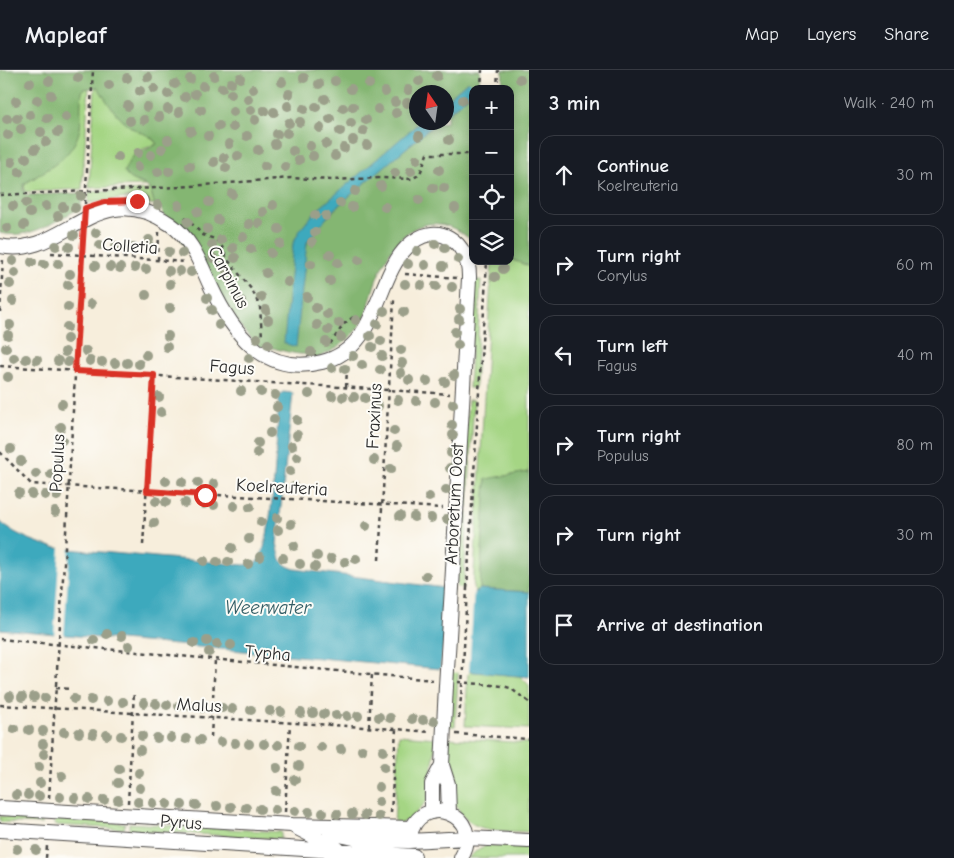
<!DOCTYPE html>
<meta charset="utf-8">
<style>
body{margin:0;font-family:"Comic Neue",sans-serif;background:#242831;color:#f1f3f6}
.controls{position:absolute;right:15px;top:15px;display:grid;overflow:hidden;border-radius:10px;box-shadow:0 2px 8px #0003}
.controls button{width:45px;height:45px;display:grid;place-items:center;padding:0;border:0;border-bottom:1px solid #363941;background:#171b24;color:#f1f3f6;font:25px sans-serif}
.compass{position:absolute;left:409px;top:15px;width:45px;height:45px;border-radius:50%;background:#171b24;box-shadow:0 2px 8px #0003;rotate:347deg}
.stop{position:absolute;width:15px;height:15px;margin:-11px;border:4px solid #d93025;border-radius:50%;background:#fff}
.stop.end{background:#d93025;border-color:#fff;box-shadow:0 1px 5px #0008}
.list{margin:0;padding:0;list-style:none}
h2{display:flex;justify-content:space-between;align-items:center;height:65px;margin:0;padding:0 20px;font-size:21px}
h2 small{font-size:16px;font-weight:400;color:#9ea1a6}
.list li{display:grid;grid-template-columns:32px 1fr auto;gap:15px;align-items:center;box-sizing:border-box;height:80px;margin:0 10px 10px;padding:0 10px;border:1px solid #363941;border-radius:15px}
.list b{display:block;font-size:19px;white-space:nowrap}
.list p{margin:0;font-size:16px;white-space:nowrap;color:#9ea1a6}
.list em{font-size:16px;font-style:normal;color:#9ea1a6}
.icon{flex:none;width:28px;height:28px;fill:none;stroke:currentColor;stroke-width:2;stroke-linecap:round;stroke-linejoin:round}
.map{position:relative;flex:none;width:529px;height:788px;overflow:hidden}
header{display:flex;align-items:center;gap:30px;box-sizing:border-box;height:70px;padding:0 25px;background:#171b24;border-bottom:1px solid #363941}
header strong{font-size:24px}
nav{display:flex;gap:28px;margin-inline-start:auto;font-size:18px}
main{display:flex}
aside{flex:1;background:#171b24}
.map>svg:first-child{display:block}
.green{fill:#a5d584;stroke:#688058}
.forest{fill:#84b672;stroke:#58704e;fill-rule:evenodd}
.water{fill:#3da9bd;stroke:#346a74}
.pier{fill:#f7eedc}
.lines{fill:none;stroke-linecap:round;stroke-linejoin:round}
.minor-casing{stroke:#4a4846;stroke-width:16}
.path{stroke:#4a4846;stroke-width:2.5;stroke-dasharray:4 4;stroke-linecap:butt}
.minor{stroke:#fff;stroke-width:14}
.minor-bridge-casing{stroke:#4a4846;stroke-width:16;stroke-linecap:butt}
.path-bridge{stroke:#4a4846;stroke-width:2.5;stroke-dasharray:4 4;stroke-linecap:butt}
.minor-bridge{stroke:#fff;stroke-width:14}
.tree{fill:#9b9f8a}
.route{stroke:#d93025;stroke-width:6}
.labels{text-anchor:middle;stroke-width:4;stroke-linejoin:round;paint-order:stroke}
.street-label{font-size:18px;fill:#2b2b2b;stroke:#fdfcf7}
.water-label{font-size:19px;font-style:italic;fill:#325d65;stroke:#fdfcf7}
</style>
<header>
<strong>Mapleaf</strong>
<nav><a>Map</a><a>Layers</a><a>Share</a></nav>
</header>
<main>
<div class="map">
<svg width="529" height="788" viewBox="0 0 529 788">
<rect width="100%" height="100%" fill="#fdfcf7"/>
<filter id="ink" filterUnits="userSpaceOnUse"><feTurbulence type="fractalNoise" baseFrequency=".02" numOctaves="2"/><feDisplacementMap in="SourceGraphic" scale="10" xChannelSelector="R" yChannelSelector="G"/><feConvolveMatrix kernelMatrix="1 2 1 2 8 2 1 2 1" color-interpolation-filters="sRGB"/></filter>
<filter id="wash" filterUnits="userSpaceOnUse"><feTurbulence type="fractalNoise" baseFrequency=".0096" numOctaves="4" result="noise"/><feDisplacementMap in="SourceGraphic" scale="20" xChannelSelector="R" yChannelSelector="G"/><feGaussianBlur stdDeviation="1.12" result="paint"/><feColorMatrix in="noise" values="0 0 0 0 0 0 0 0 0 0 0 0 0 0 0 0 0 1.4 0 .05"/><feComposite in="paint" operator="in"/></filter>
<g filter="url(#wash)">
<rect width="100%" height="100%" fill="#f7eedc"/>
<path class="green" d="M 89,17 L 82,119 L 25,122 L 24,114 L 36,107 L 80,58 L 80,29 L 83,19 Z
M 95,17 L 98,17 L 132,58 L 145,62 L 157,74 L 135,82 L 137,112 L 147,116 L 89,118 Z
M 150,120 L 155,135 L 127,128 L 88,133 L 89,122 Z
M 510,189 L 529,196 L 529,402 L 486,410 L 480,521 L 473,521 L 474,502 L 492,191 L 510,191 Z
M 475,210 L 481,211 L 475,318 L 469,318 Z
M 468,330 L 474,330 L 468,438 L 462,437 Z
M 461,441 L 468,442 L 455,656 L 449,656 Z
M 468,601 L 520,606 L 529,615 L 529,659 L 465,656 Z
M 399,665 L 437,668 L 427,731 L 409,750 L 394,755 Z
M 448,668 L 529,673 L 529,762 C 497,760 465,765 453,728 Z
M 0,746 L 42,748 L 42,754 L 0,752 Z
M 55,749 L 125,753 L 124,759 L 54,755 Z
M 129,753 L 281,762 L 281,769 L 129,760 Z
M 489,775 L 529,777 L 529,788 L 468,788 L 480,778 Z"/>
<path class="forest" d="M 0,0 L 480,0 L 479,19 L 473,19 L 473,120 L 470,169 C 419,128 385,177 372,224 C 369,233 369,240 364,249 C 350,271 338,279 315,289 L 309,284 C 290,286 272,275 260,277 L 244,261 L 164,145 L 161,138 L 155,135 C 152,129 153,122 147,117 C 139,109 131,114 124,102 C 134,77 138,86 157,74 C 150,63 140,64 131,57 C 116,47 107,32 98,17 L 83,19 C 79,32 82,45 80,58 C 74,88 47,99 24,114 L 23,119 L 26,125 L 82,123 L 81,138 C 54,151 31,170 0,163 ZM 468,11 L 471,23 L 447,44 L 447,52 L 436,53 L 345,129 L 314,161 L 305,178 L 300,228 L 307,151 L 419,53 L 417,52 L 417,22 L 447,22 L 447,29 Z
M 503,0 L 529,0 L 529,196 L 510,189 L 510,19 L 502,19 Z
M 529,402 L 529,522 L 480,519 L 486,409 Z"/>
<path class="water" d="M 468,11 L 473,16 L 471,23 L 447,44 L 447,29 Z
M 419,53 L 436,53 L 333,140 L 307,172 L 296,277 L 284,273 L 293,173 L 300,160 L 315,142 Z
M 283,322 L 293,323 L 277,474 C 281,486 278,494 295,499 L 477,522 L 480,519 L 529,522 L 529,607 L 0,559 L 0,451 C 10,463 42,475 57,478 L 245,495 L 257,492 C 274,476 277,354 279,325 Z"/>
<path class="pier" d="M 60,476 L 70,477 L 64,567 L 54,566 Z
M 452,517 L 474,519 L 469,604 L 440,601 Z"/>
</g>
<g filter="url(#ink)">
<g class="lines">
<g class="minor-casing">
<path id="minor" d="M 0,176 C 63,190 96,104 170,154 C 196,172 202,201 216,227 C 238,270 269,305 322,292 C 379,278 375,209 407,177 C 436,148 470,171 469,208 L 452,517
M 446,616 L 442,695 L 448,714 L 449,743
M 0,738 L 292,755 L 412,758
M 432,742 L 432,714 L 442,695
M 295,757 L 338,779
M 0,760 L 414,786
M 330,763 L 363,770 L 409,771 L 468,768 L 529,771
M 410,766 C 419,720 487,744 461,788"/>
</g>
<path class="path" d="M 481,19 L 482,0
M 497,19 L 498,0
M 0,125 L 179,117 L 291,108 L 332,110 L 380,108 L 412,109 L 420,104 L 427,84 L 473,84
M 85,134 L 93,0
M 185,147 L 203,165 L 215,169 L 221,174 L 227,189 L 252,220 L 260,237 L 262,267
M 471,171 L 473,155
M 51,183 L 185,192
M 158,190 L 159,162
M 405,204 L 457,208
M 0,242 L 3,189
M 330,274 L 344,254 L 356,245
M 0,296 L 450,324
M 346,317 L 347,299 L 349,298
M 0,382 L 31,414 L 443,438
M 67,447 L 83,164
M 143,475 L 154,305
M 379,490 L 394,230
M 467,518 L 487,191
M 0,569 L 433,610
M 458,612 L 503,616 L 510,618 L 529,632
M 56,618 L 71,619
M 0,635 L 396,659
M 459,648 L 462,617
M 369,657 L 372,604
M 456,664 L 529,669
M 211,667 L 215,590
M 49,728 L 56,615
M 128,733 L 134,622
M 285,742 L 290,653
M 391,743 L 396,659 L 430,662
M 46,788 L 47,776"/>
<use href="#minor" class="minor"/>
<g class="minor-bridge-casing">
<path id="minor-bridge" d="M 446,616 L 452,517"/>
</g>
<path class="path-bridge" d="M 56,615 L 67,447
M 462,617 L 467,518"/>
<use href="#minor-bridge" class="minor-bridge"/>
</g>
<g class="tree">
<circle cx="214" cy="6" r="5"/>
<circle cx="437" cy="6" r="5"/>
<circle cx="148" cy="7" r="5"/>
<circle cx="78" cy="8" r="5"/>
<circle cx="127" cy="8" r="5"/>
<circle cx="240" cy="8" r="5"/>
<circle cx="304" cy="8" r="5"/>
<circle cx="190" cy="9" r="5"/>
<circle cx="520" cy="9" r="5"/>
<circle cx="49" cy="11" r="5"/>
<circle cx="335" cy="11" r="5"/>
<circle cx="419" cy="11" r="5"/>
<circle cx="282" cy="12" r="5"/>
<circle cx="30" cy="13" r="5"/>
<circle cx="231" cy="13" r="5"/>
<circle cx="175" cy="14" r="5"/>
<circle cx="319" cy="14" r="5"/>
<circle cx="369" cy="14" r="5"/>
<circle cx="109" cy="15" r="5"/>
<circle cx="203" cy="16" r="5"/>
<circle cx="222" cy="18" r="5"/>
<circle cx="154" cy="19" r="5"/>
<circle cx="253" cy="19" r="5"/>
<circle cx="351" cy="19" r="5"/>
<circle cx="408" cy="20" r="5"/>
<circle cx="140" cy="21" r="5"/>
<circle cx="385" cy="22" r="5"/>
<circle cx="168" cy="24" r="5"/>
<circle cx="195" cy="24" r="5"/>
<circle cx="231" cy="24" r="5"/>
<circle cx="289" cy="24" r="5"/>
<circle cx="51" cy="25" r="5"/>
<circle cx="185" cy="27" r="5"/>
<circle cx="248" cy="29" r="5"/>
<circle cx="325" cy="29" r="5"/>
<circle cx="37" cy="30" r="5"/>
<circle cx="463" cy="30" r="5"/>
<circle cx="16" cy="31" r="5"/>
<circle cx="395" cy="32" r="5"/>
<circle cx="407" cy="33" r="5"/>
<circle cx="128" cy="36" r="5"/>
<circle cx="288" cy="36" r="5"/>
<circle cx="147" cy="37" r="5"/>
<circle cx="316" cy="37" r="5"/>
<circle cx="353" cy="37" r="5"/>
<circle cx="343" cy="38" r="5"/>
<circle cx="168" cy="39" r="5"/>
<circle cx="304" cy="39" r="5"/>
<circle cx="378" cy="39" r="5"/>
<circle cx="201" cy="40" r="5"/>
<circle cx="251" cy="40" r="5"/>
<circle cx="264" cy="41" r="5"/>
<circle cx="179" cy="42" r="5"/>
<circle cx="233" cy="42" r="5"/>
<circle cx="274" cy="42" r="5"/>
<circle cx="396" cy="43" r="5"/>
<circle cx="30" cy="45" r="5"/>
<circle cx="66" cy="47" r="5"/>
<circle cx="159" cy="47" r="5"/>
<circle cx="17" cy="48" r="5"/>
<circle cx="47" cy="48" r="5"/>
<circle cx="7" cy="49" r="5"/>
<circle cx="330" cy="49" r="5"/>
<circle cx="144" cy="50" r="5"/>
<circle cx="255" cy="50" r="5"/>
<circle cx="366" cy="50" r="5"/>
<circle cx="130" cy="51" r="5"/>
<circle cx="300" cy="52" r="5"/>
<circle cx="289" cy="53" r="5"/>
<circle cx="351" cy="53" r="5"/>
<circle cx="219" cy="56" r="5"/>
<circle cx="233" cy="57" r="5"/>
<circle cx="320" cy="58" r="5"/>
<circle cx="21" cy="59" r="5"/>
<circle cx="191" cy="61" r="5"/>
<circle cx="340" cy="61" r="5"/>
<circle cx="363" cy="61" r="5"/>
<circle cx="41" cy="62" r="5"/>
<circle cx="58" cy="62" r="5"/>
<circle cx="287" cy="63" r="5"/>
<circle cx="277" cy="64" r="5"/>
<circle cx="8" cy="65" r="5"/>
<circle cx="208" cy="66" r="5"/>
<circle cx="247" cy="66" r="5"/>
<circle cx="419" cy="66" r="5"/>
<circle cx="168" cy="70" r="5"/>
<circle cx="353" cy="70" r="5"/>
<circle cx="449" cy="70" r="5"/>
<circle cx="46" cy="72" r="5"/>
<circle cx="229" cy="74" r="5"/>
<circle cx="275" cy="74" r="5"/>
<circle cx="326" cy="74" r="5"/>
<circle cx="367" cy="75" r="5"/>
<circle cx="310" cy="76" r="5"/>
<circle cx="344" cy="78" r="5"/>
<circle cx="35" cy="79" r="5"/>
<circle cx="162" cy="79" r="5"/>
<circle cx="258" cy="80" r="5"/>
<circle cx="293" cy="81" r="5"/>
<circle cx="138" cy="83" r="5"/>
<circle cx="151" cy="85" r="5"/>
<circle cx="238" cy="86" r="5"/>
<circle cx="313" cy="86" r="5"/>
<circle cx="335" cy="86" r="5"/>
<circle cx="118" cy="87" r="5"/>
<circle cx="26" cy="88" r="5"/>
<circle cx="224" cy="88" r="5"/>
<circle cx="417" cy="89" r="5"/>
<circle cx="299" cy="90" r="5"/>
<circle cx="12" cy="92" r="5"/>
<circle cx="214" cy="92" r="5"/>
<circle cx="190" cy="96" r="5"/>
<circle cx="265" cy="96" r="5"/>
<circle cx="138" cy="97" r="5"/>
<circle cx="285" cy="97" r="5"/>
<circle cx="226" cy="98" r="5"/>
<circle cx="439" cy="100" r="5"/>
<circle cx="169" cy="101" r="5"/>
<circle cx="411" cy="101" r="5"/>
<circle cx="19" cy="102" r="5"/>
<circle cx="158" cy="102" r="5"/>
<circle cx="395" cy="103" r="5"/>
<circle cx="381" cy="116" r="5"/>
<circle cx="433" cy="118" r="5"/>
<circle cx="444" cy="118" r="5"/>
<circle cx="355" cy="121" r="5"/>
<circle cx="232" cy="124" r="5"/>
<circle cx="81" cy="126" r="5"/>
<circle cx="144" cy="130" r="5"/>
<circle cx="419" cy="130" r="5"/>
<circle cx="209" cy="132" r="5"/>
<circle cx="26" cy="133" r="5"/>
<circle cx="340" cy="133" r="5"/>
<circle cx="158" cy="135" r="5"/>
<circle cx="179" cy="135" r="5"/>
<circle cx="273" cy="135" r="5"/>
<circle cx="13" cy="136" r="5"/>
<circle cx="46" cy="136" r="5"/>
<circle cx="63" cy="137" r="5"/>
<circle cx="352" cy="137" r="5"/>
<circle cx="385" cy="137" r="5"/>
<circle cx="75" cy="138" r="5"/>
<circle cx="455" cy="138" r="5"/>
<circle cx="198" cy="142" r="5"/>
<circle cx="263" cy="142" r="5"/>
<circle cx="30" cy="143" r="5"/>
<circle cx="315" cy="145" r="5"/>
<circle cx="58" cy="146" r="5"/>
<circle cx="326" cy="146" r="5"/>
<circle cx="218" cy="150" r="5"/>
<circle cx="188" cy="152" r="5"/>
<circle cx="259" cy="153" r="5"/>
<circle cx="249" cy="154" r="5"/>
<circle cx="24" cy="155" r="5"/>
<circle cx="7" cy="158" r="5"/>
<circle cx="207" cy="159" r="5"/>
<circle cx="279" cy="159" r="5"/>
<circle cx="315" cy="162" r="5"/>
<circle cx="96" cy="163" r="5"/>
<circle cx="74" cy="165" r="5"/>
<circle cx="243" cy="167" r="5"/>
<circle cx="149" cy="170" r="5"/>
<circle cx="221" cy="170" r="5"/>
<circle cx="312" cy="172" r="5"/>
<circle cx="280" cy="174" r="5"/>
<circle cx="435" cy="174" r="5"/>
<circle cx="100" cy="175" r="5"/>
<circle cx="212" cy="175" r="5"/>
<circle cx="56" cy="176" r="5"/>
<circle cx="116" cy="176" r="5"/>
<circle cx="69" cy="177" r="5"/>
<circle cx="132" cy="177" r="5"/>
<circle cx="233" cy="178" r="5"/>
<circle cx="445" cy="178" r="5"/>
<circle cx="251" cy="179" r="5"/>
<circle cx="417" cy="181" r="5"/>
<circle cx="169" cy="182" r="5"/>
<circle cx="182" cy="183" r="5"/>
<circle cx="271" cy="183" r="5"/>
<circle cx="330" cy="185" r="5"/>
<circle cx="213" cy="188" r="5"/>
<circle cx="235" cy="188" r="5"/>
<circle cx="458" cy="189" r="5"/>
<circle cx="359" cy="190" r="5"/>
<circle cx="13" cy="191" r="5"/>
<circle cx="32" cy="192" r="5"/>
<circle cx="338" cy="193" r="5"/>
<circle cx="44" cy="194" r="5"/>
<circle cx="58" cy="194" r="5"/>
<circle cx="311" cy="194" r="5"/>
<circle cx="408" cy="194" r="5"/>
<circle cx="425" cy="195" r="5"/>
<circle cx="95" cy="196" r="5"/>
<circle cx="443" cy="196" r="5"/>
<circle cx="110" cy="197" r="5"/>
<circle cx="120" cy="198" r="5"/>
<circle cx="135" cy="198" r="5"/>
<circle cx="146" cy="199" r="5"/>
<circle cx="503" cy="199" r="5"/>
<circle cx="169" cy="201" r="5"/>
<circle cx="180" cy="201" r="5"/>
<circle cx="227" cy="201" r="5"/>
<circle cx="191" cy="202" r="5"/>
<circle cx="15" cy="203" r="5"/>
<circle cx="266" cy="203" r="5"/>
<circle cx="70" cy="204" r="5"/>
<circle cx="495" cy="207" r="5"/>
<circle cx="330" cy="211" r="5"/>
<circle cx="288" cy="212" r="5"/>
<circle cx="10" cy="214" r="5"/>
<circle cx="170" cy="214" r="5"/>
<circle cx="405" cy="214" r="5"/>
<circle cx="68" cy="215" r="5"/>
<circle cx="421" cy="215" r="5"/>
<circle cx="436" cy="216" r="5"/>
<circle cx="452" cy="217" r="5"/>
<circle cx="146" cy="225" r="5"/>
<circle cx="261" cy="227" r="5"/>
<circle cx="307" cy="227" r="5"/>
<circle cx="207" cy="228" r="5"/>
<circle cx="13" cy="231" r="5"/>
<circle cx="241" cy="232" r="5"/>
<circle cx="91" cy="234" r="5"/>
<circle cx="68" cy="237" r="5"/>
<circle cx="170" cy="238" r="5"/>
<circle cx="316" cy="238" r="5"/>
<circle cx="460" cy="239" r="5"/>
<circle cx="212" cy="240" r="5"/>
<circle cx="266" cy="240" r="5"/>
<circle cx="384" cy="241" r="5"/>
<circle cx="404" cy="242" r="5"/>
<circle cx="327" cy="244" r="5"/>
<circle cx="459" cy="249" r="5"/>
<circle cx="268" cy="250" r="5"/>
<circle cx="356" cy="250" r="5"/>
<circle cx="339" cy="253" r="5"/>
<circle cx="377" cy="254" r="5"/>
<circle cx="10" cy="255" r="5"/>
<circle cx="219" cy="255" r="5"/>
<circle cx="317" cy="255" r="5"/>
<circle cx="67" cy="257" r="5"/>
<circle cx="328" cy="260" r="5"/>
<circle cx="455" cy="262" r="5"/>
<circle cx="8" cy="265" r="5"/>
<circle cx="168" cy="266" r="5"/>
<circle cx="370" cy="266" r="5"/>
<circle cx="341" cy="267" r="5"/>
<circle cx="257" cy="268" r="5"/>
<circle cx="67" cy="269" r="5"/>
<circle cx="381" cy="271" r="5"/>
<circle cx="326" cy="272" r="5"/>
<circle cx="268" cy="274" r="5"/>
<circle cx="458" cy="275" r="5"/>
<circle cx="167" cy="277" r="5"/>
<circle cx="372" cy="277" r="5"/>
<circle cx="6" cy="278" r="5"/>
<circle cx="401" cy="280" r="5"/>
<circle cx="86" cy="281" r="5"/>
<circle cx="65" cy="282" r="5"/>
<circle cx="311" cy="282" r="5"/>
<circle cx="146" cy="285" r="5"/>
<circle cx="353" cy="286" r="5"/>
<circle cx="382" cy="286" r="5"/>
<circle cx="14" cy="288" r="5"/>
<circle cx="249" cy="288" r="5"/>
<circle cx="26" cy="289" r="5"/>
<circle cx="37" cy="290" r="5"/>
<circle cx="58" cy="291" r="5"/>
<circle cx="90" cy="291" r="5"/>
<circle cx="68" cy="292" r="5"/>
<circle cx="102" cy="292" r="5"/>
<circle cx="115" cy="293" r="5"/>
<circle cx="127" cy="293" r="5"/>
<circle cx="402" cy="293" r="5"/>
<circle cx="139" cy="294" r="5"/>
<circle cx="362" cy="295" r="5"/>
<circle cx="332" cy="298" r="5"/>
<circle cx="345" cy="299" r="5"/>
<circle cx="380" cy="300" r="5"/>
<circle cx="401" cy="303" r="5"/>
<circle cx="454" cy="305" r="5"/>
<circle cx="8" cy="307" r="5"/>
<circle cx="409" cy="310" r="5"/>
<circle cx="427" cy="311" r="5"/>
<circle cx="445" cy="312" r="5"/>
<circle cx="241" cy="321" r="5"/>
<circle cx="261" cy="322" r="5"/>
<circle cx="309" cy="324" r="5"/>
<circle cx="275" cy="325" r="5"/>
<circle cx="332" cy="326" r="5"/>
<circle cx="159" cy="327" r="5"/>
<circle cx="343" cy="327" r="5"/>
<circle cx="354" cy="327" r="5"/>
<circle cx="365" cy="328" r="5"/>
<circle cx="398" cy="330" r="5"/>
<circle cx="416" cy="331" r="5"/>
<circle cx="435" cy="332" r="5"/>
<circle cx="62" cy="334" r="5"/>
<circle cx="453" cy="334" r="5"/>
<circle cx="378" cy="336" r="5"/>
<circle cx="277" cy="337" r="5"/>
<circle cx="161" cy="342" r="5"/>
<circle cx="274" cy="349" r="5"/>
<circle cx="297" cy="350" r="5"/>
<circle cx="452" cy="355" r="5"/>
<circle cx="61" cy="357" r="5"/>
<circle cx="394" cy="361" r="5"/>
<circle cx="270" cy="363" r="5"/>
<circle cx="297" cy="365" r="5"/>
<circle cx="453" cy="365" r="5"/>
<circle cx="62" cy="370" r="5"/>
<circle cx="258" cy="373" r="5"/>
<circle cx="292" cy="376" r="5"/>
<circle cx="397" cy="376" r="5"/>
<circle cx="11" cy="379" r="5"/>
<circle cx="257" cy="383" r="5"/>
<circle cx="451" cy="383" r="5"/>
<circle cx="297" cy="387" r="5"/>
<circle cx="374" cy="390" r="5"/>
<circle cx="21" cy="391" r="5"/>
<circle cx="58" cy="391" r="5"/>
<circle cx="450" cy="398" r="5"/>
<circle cx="391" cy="399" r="5"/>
<circle cx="290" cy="401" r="5"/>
<circle cx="36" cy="404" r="5"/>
<circle cx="51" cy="404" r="5"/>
<circle cx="166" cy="411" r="5"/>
<circle cx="182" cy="412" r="5"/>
<circle cx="198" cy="413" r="5"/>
<circle cx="214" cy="414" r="5"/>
<circle cx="294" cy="417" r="5"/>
<circle cx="446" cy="420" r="5"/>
<circle cx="19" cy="423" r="5"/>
<circle cx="32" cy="424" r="5"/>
<circle cx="45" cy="425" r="5"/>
<circle cx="57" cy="426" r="5"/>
<circle cx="429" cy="427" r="5"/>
<circle cx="156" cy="431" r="5"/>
<circle cx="166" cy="432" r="5"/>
<circle cx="185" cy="433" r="5"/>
<circle cx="204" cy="434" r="5"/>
<circle cx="214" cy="435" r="5"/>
<circle cx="234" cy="436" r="5"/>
<circle cx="250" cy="437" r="5"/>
<circle cx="55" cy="442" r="5"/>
<circle cx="400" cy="446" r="5"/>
<circle cx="414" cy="447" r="5"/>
<circle cx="277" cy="448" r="5"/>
<circle cx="431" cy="448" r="5"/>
<circle cx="447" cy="449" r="5"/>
<circle cx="261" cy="452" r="5"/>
<circle cx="154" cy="453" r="5"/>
<circle cx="291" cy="454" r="5"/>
<circle cx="366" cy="456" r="5"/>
<circle cx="278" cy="460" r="5"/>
<circle cx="249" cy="469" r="5"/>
<circle cx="294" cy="476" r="5"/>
<circle cx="232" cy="478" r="5"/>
<circle cx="317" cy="486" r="5"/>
<circle cx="260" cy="487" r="5"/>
<circle cx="283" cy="488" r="5"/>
<circle cx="331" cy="489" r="5"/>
<circle cx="356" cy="489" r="5"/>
<circle cx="204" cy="491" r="5"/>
<circle cx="217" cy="492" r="5"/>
<circle cx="228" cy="492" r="5"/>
<circle cx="345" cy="492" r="5"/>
<circle cx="248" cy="494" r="5"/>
<circle cx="300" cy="494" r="5"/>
<circle cx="315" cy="497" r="5"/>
<circle cx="426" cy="506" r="5"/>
<circle cx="107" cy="564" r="5"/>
<circle cx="122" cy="566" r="5"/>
<circle cx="94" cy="570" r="5"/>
<circle cx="207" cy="571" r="5"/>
<circle cx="194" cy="573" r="5"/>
<circle cx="217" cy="574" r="5"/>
<circle cx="231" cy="575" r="5"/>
<circle cx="129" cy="576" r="5"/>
<circle cx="209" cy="582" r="5"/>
<circle cx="10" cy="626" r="5"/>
<circle cx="22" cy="627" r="5"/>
<circle cx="34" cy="627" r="5"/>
<circle cx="45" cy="628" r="5"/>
<circle cx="74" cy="629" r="5"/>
<circle cx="91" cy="630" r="5"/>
<circle cx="107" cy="631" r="5"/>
<circle cx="123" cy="632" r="5"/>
<circle cx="144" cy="633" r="5"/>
<circle cx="156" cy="634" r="5"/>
<circle cx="167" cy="635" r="5"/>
<circle cx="179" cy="636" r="5"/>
<circle cx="190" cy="636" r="5"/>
<circle cx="202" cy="638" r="5"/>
<circle cx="222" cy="638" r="5"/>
<circle cx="232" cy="639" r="5"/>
<circle cx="251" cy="640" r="5"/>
<circle cx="270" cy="641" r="5"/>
<circle cx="281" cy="642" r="5"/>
<circle cx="301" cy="643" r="5"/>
<circle cx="313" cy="643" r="5"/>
<circle cx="324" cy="644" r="5"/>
<circle cx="336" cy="645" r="5"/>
<circle cx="347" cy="646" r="5"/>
<circle cx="358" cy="646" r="5"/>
<circle cx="379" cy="647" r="5"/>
<circle cx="390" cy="648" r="5"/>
<circle cx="412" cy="649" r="5"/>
<circle cx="423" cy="650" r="5"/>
<circle cx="434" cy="651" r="5"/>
<circle cx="14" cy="659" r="5"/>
<circle cx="29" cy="660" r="5"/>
<circle cx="43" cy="661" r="5"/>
<circle cx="64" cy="662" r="5"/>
<circle cx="79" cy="663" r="5"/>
<circle cx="93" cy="664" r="5"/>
<circle cx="107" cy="665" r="5"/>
<circle cx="121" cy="666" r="5"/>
<circle cx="142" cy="666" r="5"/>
<circle cx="157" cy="668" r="5"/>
<circle cx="171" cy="668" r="5"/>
<circle cx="186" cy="669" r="5"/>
<circle cx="200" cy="670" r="5"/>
<circle cx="221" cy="672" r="5"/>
<circle cx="235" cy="673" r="5"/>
<circle cx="43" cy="674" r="5"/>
<circle cx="249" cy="674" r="5"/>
<circle cx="264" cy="674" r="5"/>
<circle cx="278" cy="675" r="5"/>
<circle cx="299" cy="676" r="5"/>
<circle cx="321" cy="677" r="5"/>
<circle cx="341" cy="679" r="5"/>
<circle cx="140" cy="680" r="5"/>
<circle cx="362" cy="680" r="5"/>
<circle cx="383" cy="681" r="5"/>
<circle cx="44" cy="684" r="5"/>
<circle cx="299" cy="696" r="5"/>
<circle cx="39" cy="697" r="5"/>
<circle cx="384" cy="697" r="5"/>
<circle cx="277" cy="698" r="5"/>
<circle cx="119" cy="699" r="5"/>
<circle cx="139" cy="703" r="5"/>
<circle cx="62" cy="706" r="5"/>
<circle cx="295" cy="710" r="5"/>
<circle cx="40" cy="713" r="5"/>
<circle cx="118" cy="713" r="5"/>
<circle cx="379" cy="717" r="5"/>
<circle cx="140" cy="718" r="5"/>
<circle cx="276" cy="721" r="5"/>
<circle cx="16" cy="725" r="5"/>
<circle cx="28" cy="725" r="5"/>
<circle cx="39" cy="726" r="5"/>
<circle cx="60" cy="727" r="5"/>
<circle cx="75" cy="728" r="5"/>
<circle cx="89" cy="729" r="5"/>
<circle cx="104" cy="730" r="5"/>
<circle cx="118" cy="730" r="5"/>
<circle cx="138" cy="732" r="5"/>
<circle cx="379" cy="732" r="5"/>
<circle cx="153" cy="733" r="5"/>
<circle cx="167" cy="734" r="5"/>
<circle cx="182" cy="735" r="5"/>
<circle cx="196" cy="735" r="5"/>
<circle cx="217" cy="736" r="5"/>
<circle cx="231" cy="737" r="5"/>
<circle cx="246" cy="738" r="5"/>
<circle cx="260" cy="739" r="5"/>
<circle cx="275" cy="740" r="5"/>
<circle cx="295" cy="741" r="5"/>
<circle cx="309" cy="742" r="5"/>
<circle cx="323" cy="743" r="5"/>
<circle cx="337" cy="744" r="5"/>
<circle cx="352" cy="744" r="5"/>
<circle cx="365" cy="745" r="5"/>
<circle cx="379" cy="746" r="5"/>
<circle cx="17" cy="779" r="5"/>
<circle cx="36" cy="780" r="5"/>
</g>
</g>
<g class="lines" filter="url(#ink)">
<path class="route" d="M 137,131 L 104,132 L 85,138 L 75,301 L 154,305 L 147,421 L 205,425"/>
</g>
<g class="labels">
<g class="street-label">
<text transform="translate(130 176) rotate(4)" y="6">Colletia</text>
<text transform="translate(229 207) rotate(62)" y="6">Carpinus</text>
<text transform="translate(232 297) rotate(4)" y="6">Fagus</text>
<text transform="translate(374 346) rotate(-87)" y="6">Fraxinus</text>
<text transform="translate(57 393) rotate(-87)" y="6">Populus</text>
<text transform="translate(282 417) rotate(3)" y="6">Koelreuteria</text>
<text transform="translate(454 434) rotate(-87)" y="6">Arboretum Oost</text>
<text transform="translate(268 583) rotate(5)" y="6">Typha</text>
<text transform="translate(199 635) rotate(3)" y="6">Malus</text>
<text transform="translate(181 752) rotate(4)" y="6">Pyrus</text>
</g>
<g class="water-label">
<text x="268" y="544">Weerwater</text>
</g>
</g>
</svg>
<div class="controls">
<button>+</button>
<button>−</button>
<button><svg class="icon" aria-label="locate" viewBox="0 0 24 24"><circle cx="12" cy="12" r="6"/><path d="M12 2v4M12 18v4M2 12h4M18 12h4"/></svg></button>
<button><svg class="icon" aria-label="layers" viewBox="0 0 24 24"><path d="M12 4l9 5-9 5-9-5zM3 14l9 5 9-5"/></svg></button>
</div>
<svg class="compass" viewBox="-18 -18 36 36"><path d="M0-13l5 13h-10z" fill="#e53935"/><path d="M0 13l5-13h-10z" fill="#9ea1a6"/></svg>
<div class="stop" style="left:205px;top:425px"></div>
<div class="stop end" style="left:137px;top:131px"></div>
</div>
<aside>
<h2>3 min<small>Walk · 240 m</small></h2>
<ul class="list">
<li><svg class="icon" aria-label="ahead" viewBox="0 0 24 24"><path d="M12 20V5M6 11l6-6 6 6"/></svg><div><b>Continue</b><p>Koelreuteria</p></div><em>30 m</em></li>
<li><svg class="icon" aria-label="right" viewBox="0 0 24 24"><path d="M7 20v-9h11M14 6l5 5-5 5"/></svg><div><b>Turn right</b><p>Corylus</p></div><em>60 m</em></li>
<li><svg class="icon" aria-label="left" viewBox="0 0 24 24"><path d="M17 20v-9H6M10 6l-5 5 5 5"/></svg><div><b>Turn left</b><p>Fagus</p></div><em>40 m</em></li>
<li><svg class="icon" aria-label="right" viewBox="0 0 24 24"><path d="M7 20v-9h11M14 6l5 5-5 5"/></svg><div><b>Turn right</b><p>Populus</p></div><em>80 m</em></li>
<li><svg class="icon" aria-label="right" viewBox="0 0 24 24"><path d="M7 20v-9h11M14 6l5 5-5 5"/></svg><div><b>Turn right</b></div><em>30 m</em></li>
<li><svg class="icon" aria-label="arrive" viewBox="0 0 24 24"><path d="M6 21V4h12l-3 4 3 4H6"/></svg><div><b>Arrive at destination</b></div></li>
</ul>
</aside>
</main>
